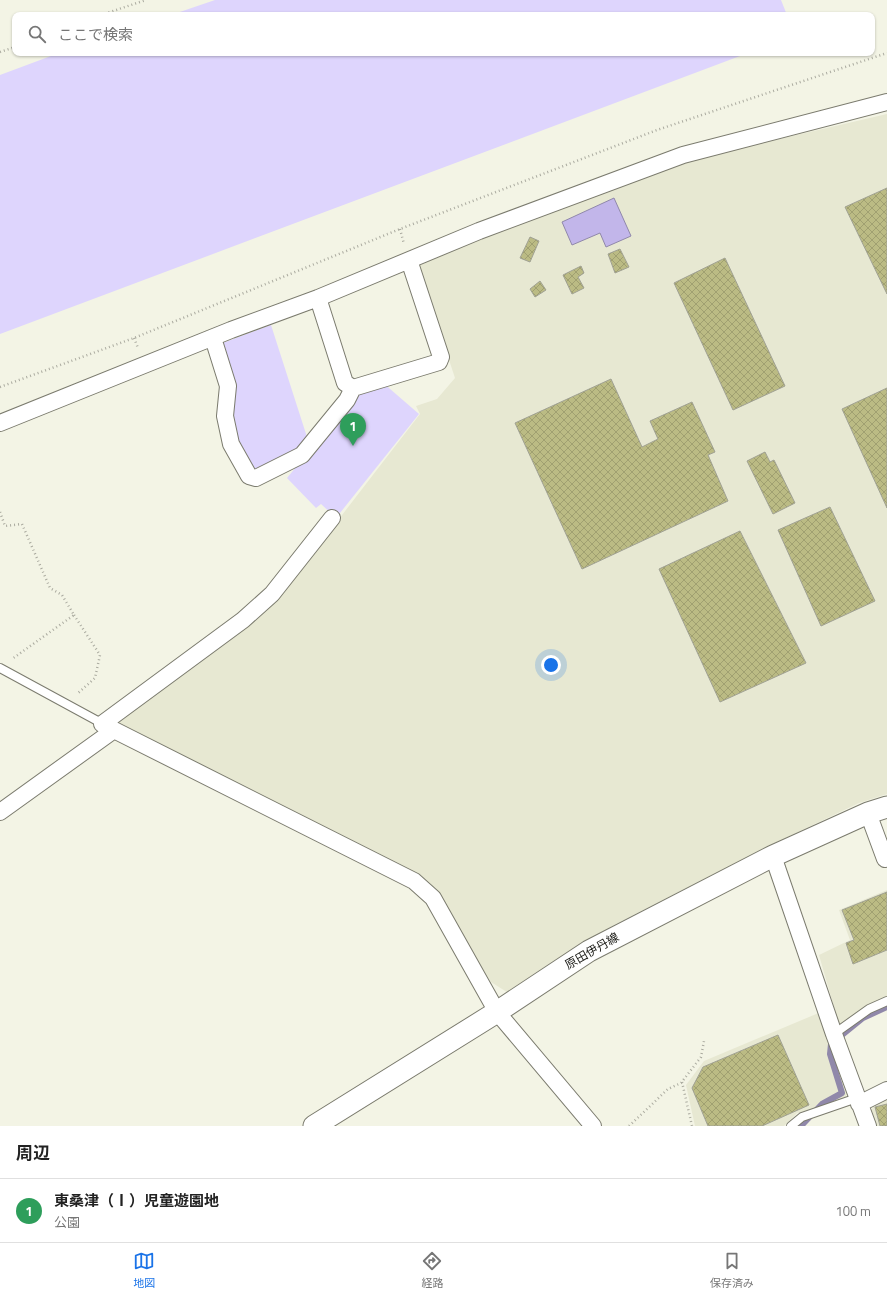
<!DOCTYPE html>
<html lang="ja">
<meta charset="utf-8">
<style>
body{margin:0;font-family:"Titillium Web","Noto Sans JP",sans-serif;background:#f2f2f2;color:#222}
.you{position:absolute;left:551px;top:665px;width:14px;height:14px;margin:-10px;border:3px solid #fff;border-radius:50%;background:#1a73e8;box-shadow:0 0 0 6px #1a73e833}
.badge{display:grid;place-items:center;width:26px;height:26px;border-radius:50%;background:#1a73e8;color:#fff;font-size:13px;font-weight:700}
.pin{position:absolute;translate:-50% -33px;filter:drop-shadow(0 1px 2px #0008)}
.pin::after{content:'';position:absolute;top:21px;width:14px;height:12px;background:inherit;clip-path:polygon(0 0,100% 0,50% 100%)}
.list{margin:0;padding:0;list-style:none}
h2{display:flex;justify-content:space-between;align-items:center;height:52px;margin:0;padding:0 16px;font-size:17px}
h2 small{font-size:13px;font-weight:400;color:#767676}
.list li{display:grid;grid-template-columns:26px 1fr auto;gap:12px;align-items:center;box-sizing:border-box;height:64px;padding:0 16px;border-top:1px solid #e0e0e0}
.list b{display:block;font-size:15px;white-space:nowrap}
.list p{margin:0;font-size:13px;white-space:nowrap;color:#767676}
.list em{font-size:13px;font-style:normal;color:#767676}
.icon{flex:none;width:22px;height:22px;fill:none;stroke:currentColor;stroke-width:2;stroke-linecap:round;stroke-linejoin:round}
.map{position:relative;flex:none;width:887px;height:1126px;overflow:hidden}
.search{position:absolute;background:#fff;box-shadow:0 1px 3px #0004;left:12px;right:12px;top:12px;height:44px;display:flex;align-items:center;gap:10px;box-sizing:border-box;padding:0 14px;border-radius:8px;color:#767676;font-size:15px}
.sheet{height:116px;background:#fff}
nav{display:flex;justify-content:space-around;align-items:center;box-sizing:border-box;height:56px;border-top:1px solid #e0e0e0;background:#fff;font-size:11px;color:#767676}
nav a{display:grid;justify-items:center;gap:2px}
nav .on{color:#1a73e8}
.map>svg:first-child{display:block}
.built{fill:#e7e8d2}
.green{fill:#ded5fd}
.water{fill:#c2b6ea;stroke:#9088aa}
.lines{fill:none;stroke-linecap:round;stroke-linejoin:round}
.stream{stroke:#9088aa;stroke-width:6}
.building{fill:url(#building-cross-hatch);stroke:#a0a193}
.service-casing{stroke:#7b7b6e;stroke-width:10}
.minor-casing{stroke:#7b7b6e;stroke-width:18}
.tertiary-casing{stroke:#7b7b6e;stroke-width:23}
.path{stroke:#ababa0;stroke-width:2.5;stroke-dasharray:1 3;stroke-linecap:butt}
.service{stroke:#fff;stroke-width:8}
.minor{stroke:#fff;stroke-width:16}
.tertiary{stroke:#fff;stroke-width:21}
.labels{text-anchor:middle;stroke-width:3.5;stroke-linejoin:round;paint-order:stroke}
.street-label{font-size:12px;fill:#1b1b16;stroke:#fff}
</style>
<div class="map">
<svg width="887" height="1126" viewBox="0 0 887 1126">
<defs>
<pattern id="building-cross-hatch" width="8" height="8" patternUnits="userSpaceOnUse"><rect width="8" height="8" fill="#bbbb84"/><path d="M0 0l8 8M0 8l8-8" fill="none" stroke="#a0a071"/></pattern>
</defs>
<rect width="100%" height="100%" fill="#f3f4e5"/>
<path class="built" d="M 887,114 L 887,794 L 859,803 L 775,843 L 612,926 L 510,994 L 491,982 L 438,897 L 418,874 L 119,724 L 118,719 L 298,572 L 420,414 L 416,406 L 437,399 L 455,378 L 417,263 L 685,161 Z
M 887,890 L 887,999 L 840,1028 L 819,955 L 850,940 L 839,910 Z
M 821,1012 L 847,1094 L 845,1097 L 826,1105 L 797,1113 L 784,1126 L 695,1126 L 686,1085 L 704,1061 Z
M 887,1096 L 887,1126 L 875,1126 L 870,1113 L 875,1103 Z"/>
<path class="green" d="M 215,0 L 781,0 L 787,15 L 171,15 Z
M 59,53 L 748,53 L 0,334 L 0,75 Z
M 271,325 L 307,437 L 296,454 L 251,471 L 236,446 L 220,344 Z
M 382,382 L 419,414 L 336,518 L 321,504 L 316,508 L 287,478 L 361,388 Z"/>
<path class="water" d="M 614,198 L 631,236 L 606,247 L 600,233 L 572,245 L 562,222 Z"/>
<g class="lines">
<path class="stream" d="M 801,1126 L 822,1104 L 842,1093 L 830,1054 L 831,1044 L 863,1018 L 887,1007"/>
</g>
<path class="building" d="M 887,188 L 887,294 L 845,207 Z
M 530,237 L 539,241 L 530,262 L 520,258 Z
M 620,249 L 629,267 L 615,273 L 608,254 Z
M 725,258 L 785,386 L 733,410 L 674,283 Z
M 581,266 L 584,273 L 578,277 L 584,288 L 572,294 L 563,275 Z
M 540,281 L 546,290 L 535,297 L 530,289 Z
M 611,379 L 642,447 L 658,439 L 650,421 L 692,402 L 715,452 L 708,455 L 728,501 L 582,569 L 515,423 Z
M 887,388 L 887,508 L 842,409 Z
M 765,452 L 770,462 L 774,460 L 795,503 L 773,514 L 747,461 Z
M 830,507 L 875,601 L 821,626 L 778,530 Z
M 740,531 L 806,663 L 720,702 L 659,569 Z
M 887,892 L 887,950 L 853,964 L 846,943 L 854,940 L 842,910 Z
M 778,1035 L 809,1105 L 762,1126 L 708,1126 L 692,1088 L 703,1067 Z
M 887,1104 L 887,1126 L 880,1126 L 875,1107 Z"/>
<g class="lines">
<g class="service-casing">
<path id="service" d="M 0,668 L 105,725
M 834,1034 L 869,1009 L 887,1001
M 791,1126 L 802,1117 L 857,1098"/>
</g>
<g class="minor-casing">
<path id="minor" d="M 318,298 L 345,383 L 353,388 L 439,362 L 441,357 L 409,260
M 213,338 L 228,386 L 225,416 L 231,444 L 249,476 L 256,478 L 302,455 L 347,400 L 353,388
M 0,423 L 231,330 L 318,298 L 479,231 L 683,155 L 887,102
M 102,724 L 243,620 L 272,594 L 332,518
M 0,812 L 114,730 L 414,881 L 433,898 L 497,1012 L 593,1126
M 868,813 L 885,859
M 773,856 L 834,1034 L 868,1126
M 859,1104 L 887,1090"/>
</g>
<g class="tertiary-casing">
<path id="tertiary" d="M 314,1126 L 497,1012 L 589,951 L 773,856 L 868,813 L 887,807"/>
</g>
<path class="path" d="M 101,15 L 146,0
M 0,52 L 15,47
M 400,229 L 404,244
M 134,338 L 138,348
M 0,387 L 134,338 L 400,229 L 657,130 L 887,53
M 0,512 L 5,526 L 22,524 L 50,588 L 62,595 L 74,615 L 12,659
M 74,615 L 100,655 L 95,678 L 77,694
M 682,1082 L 692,1126
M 629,1126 L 668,1089 L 681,1083 L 701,1057 L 704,1041"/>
<use href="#service" class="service"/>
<use href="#minor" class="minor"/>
<use href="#tertiary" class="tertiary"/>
</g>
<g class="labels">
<g class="street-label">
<text transform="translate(592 951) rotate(-30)" y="4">原田伊丹線</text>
</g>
</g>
</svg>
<div class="you"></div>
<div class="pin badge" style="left:353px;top:446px;background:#2e9e5b">1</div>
<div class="search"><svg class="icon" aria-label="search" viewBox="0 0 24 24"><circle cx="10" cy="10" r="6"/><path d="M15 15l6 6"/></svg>ここで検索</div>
</div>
<section class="sheet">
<h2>周辺<small></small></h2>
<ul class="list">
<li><span class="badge" style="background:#2e9e5b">1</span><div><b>東桑津（Ⅰ）児童遊園地</b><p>公園</p></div><em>100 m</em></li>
</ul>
</section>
<nav>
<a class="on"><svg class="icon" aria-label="map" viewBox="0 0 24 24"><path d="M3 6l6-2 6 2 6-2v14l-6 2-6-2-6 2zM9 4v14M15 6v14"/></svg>地図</a>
<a><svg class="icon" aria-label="directions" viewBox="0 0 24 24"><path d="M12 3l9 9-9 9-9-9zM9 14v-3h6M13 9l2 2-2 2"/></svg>経路</a>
<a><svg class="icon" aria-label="saved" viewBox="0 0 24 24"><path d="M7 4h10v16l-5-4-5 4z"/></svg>保存済み</a>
</nav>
